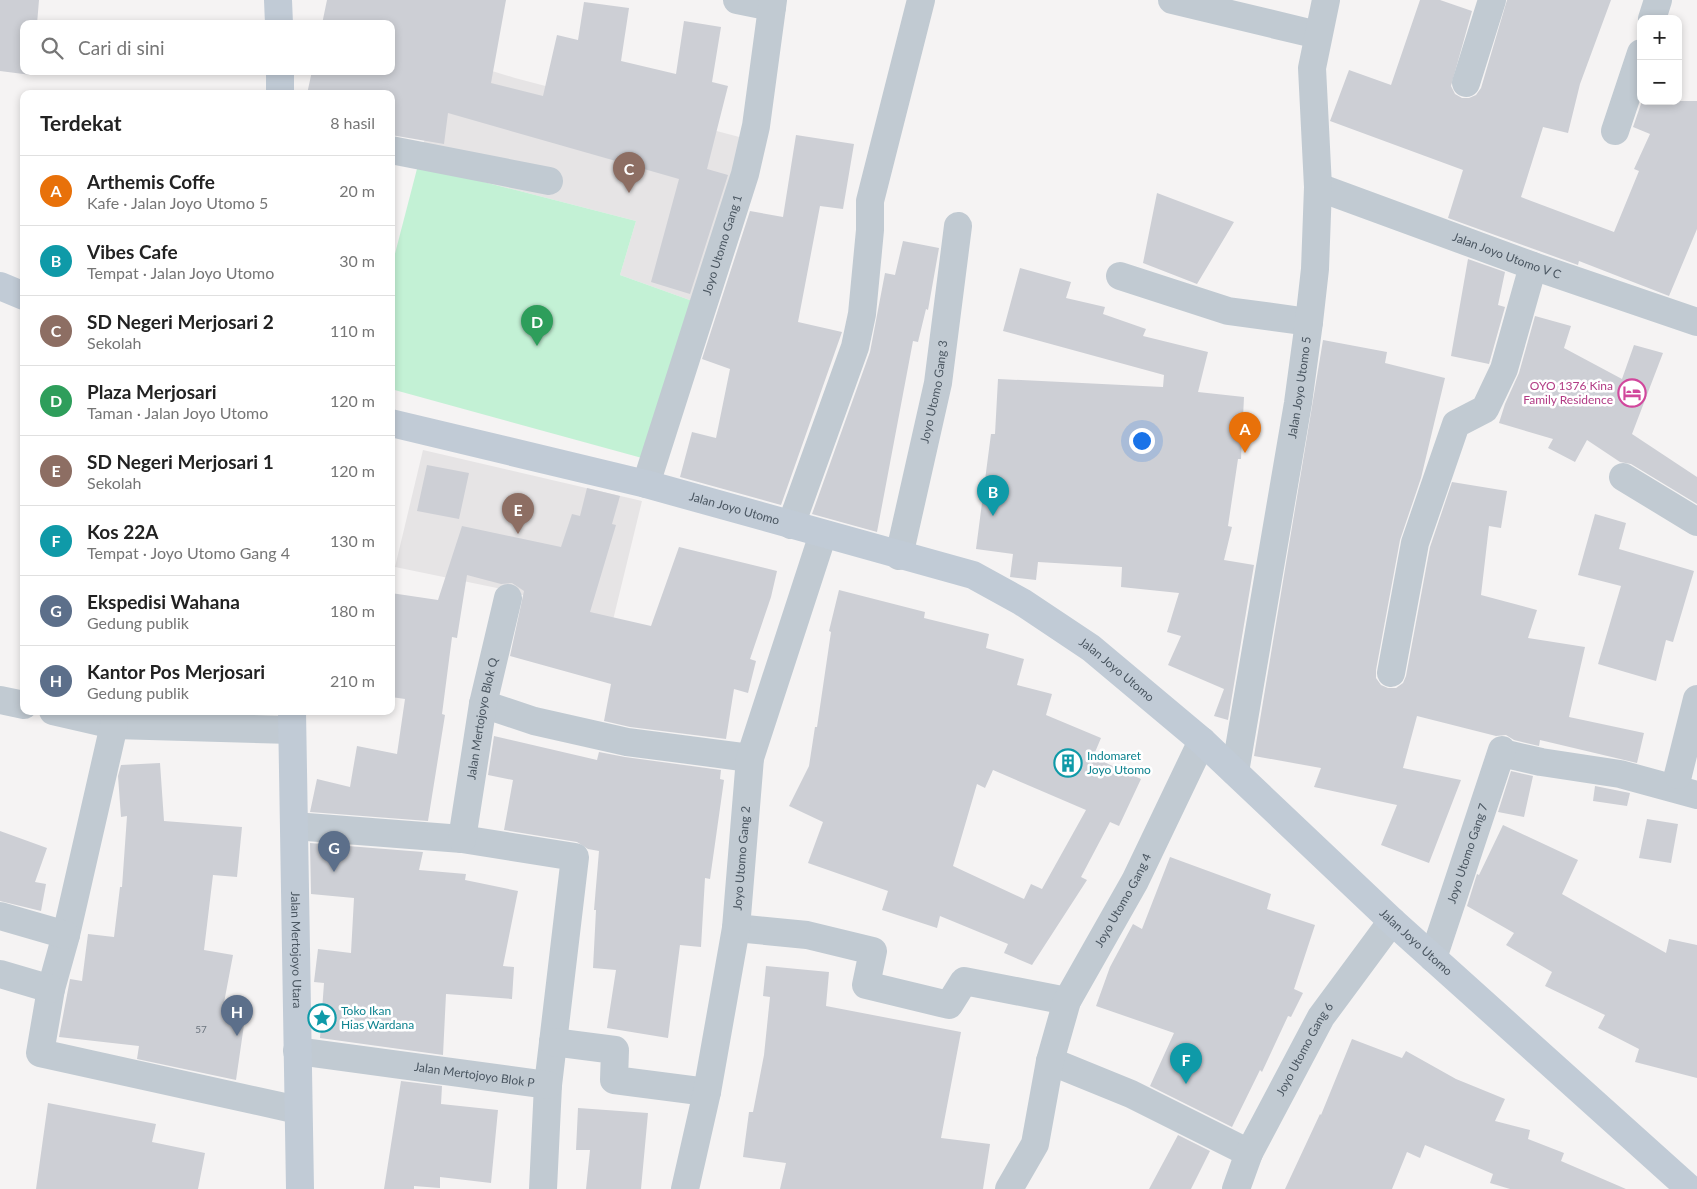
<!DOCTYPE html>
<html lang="id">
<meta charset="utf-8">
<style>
body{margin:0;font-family:Lato,sans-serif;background:#f6f6f6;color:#222}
.controls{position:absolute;right:15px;top:15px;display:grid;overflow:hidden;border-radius:10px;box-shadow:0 2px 8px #0003}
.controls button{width:45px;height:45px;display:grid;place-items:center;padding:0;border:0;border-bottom:1px solid #e0e0e0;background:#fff;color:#222;font:25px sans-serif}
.you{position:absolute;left:1141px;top:440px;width:18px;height:18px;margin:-12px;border:4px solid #fff;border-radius:50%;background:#1a73e8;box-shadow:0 0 0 8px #1a73e833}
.badge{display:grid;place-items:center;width:32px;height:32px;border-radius:50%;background:#2563eb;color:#fff;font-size:16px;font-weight:700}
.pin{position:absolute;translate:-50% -41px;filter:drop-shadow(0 1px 2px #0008)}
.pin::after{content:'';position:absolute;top:26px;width:18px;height:15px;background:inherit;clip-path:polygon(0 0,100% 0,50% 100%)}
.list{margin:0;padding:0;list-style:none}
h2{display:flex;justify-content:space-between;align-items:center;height:65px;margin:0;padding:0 20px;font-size:21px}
h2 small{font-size:16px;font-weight:400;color:#767676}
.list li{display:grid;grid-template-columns:32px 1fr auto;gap:15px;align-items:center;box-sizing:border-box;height:70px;padding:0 20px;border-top:1px solid #e0e0e0}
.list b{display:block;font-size:19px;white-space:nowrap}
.list p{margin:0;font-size:16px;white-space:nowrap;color:#767676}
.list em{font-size:16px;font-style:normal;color:#767676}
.icon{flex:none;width:28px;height:28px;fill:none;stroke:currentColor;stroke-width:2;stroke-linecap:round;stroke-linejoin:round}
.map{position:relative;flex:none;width:1697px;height:1189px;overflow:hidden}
.search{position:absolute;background:#fff;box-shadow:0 2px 8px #0003;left:20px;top:20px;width:375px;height:55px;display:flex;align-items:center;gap:12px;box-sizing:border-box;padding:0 18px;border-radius:10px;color:#767676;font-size:19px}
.panel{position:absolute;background:#fff;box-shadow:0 2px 8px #0003;left:20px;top:90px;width:375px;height:625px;border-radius:10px}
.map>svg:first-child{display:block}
.education{fill:#e6e4e5}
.green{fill:#c3f1d5}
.building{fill:#cdcfd5;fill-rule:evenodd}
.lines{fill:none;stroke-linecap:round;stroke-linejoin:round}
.minor{stroke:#c1cad2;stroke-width:28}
.secondary{stroke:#c1cbd6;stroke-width:28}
.labels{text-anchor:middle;stroke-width:5;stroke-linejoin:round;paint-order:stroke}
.number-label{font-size:10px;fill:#6b747e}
.street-label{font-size:12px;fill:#4a5661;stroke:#fff}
.hotel-label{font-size:12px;fill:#b23c85;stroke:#fff;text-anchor:end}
.culture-label{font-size:12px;fill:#0d838f;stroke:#fff;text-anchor:start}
</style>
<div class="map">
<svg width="1697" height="1189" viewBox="0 0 1697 1189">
<rect width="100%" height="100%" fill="#f5f3f3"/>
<path class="education" d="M 446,57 L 515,78 L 747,139 L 698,303 L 620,275 L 636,221 L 418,165 Z
M 423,450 L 642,501 L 613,620 L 497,588 L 395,567 Z"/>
<path class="green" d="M 418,165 L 636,221 L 620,275 L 698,303 L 642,458 L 391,389 L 391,269 Z"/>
<path class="building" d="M 0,0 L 39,0 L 37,24 L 24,24 L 24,71 L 31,71 L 31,75 L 0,71 Z
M 327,0 L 506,0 L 491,83 L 543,96 L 557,35 L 578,40 L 584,2 L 629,8 L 621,61 L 676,74 L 684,21 L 721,27 L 712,82 L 728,86 L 707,169 L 728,175 L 690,294 L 651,282 L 679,179 L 448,113 L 444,144 L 391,135 L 391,94 L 307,94 L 312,71 L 391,71 L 391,24 L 322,24 Z
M 1420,0 L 1440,0 L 1472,11 L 1451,86 L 1455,94 L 1462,98 L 1469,98 L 1476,95 L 1481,88 L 1507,0 L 1611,0 L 1580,84 L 1568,133 L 1543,127 L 1521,197 L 1614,232 L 1639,171 L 1634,169 L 1650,134 L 1633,127 L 1642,101 L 1697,101 L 1697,229 L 1669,296 L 1579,261 L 1578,265 L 1448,218 L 1463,170 L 1330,121 L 1349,70 L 1391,85 Z
M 796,135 L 854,144 L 843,209 L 820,206 L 798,322 L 842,332 L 781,505 L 680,477 L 692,432 L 716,438 L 730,369 L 702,359 L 750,211 L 783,217 Z
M 1157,193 L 1234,222 L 1197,284 L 1143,263 Z
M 903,241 L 939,248 L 928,310 L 926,309 L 918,342 L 913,341 L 877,532 L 812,514 L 870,352 L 885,273 L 895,275 Z
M 1468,259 L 1505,272 L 1498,305 L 1505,307 L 1489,364 L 1451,356 Z
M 1020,268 L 1071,282 L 1066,298 L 1105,307 L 1103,314 L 1146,329 L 1143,336 L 1208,352 L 1198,392 L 1244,397 L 1241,459 L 1238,459 L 1228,526 L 1232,527 L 1224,560 L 1254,565 L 1228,720 L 1214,716 L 1224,689 L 1168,665 L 1181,636 L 1167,632 L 1179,593 L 1121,587 L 1122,567 L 1038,562 L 1036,580 L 1010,577 L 1013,554 L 976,549 L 991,434 L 995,434 L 998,379 L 1163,387 L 1164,375 L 1003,331 Z
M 1535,316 L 1571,326 L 1564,348 L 1622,379 L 1634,345 L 1663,353 L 1632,434 L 1697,477 L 1697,504 L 1631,464 L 1620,462 L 1587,440 L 1575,462 L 1548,448 L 1553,439 L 1499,423 L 1505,404 L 1519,373 Z
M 1323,340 L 1387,352 L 1385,363 L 1445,378 L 1421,478 L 1400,540 L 1376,670 L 1376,678 L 1381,685 L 1388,688 L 1396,688 L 1403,683 L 1406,676 L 1430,547 L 1452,482 L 1507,491 L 1501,528 L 1489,526 L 1481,595 L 1537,610 L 1528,638 L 1585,647 L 1569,717 L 1644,733 L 1637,763 L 1540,740 L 1539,746 L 1514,740 L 1506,735 L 1496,736 L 1417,716 L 1403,768 L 1461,780 L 1429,863 L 1381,845 L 1397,805 L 1314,787 L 1321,768 L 1254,756 Z
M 427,465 L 469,473 L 459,519 L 417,511 Z
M 587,488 L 620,496 L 612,524 L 616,525 L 590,612 L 651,626 L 679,547 L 777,571 L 771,597 L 750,659 L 756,661 L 748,693 L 734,689 L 726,739 L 630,727 L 604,721 L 611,684 L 510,656 L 524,591 L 512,583 L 501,584 L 467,575 L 457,638 L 452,637 L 442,714 L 445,715 L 428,821 L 310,812 L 317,779 L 350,787 L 357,746 L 397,754 L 405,699 L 391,697 L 391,593 L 438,600 L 462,526 L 561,547 L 572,514 L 580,516 Z
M 1595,514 L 1626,523 L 1619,549 L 1694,571 L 1673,642 L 1666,640 L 1656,681 L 1598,664 L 1621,586 L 1578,575 Z
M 839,590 L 925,612 L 924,618 L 989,634 L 986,648 L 1024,659 L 1017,685 L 1052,694 L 1046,715 L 1101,738 L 1093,757 L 1141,779 L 1119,826 L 1110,822 L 1081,877 L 1087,880 L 1032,965 L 1004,953 L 1008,944 L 940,916 L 937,928 L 882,910 L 888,891 L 808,863 L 823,822 L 789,806 L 809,766 L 815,727 L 817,727 L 831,632 L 829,631 ZM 993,770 L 1086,810 L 1042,889 L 1031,884 L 1024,899 L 953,866 L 977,784 L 985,788 Z
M 494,736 L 597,760 L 599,752 L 625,757 L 721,770 L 720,779 L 724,780 L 710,879 L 705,878 L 701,947 L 680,945 L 668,1038 L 607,1028 L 616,970 L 593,968 L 596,910 L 594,910 L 599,851 L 588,849 L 577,842 L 504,830 L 513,780 L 488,775 Z
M 160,763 L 164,821 L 242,827 L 237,877 L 213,875 L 204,950 L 233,955 L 223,1008 L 246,1011 L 236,1080 L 137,1059 L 139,1046 L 59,1037 L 70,979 L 82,981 L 88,934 L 114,937 L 120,887 L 122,887 L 127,816 L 121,817 L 118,776 L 121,765 Z
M 1511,771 L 1533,776 L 1524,817 L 1498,812 Z
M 1595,786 L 1630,793 L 1627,806 L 1593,801 Z
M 1647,819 L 1678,824 L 1671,863 L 1639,858 Z
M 1503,825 L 1578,860 L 1562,894 L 1666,953 L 1669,939 L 1697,945 L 1697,1078 L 1635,1062 L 1639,1049 L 1598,1028 L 1605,1015 L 1545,986 L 1552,972 L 1506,945 L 1514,933 L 1467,906 L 1477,874 L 1479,875 Z
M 0,831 L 47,848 L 35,882 L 46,884 L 41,911 L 0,901 Z
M 310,843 L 423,852 L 419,870 L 466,874 L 465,880 L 518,891 L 503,966 L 514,967 L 512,999 L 446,994 L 443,1055 L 320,1038 L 324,983 L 314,982 L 318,949 L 351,953 L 354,898 L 311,894 Z
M 1170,857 L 1271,894 L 1267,909 L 1315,925 L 1294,989 L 1303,993 L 1291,1017 L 1288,1016 L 1262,1072 L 1260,1070 L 1232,1127 L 1150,1086 L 1174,1033 L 1096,1006 L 1110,967 L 1133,924 L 1142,929 Z
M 766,966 L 829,972 L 826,1006 L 961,1032 L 941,1138 L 990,1144 L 983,1189 L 780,1189 L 786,1163 L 743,1157 L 749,1112 L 753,1112 L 764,1055 L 770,997 L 763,996 Z
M 1352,1039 L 1402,1058 L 1406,1051 L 1456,1079 L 1505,1099 L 1495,1121 L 1530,1130 L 1528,1139 L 1564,1153 L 1561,1161 L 1626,1189 L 1510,1189 L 1490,1183 L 1493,1174 L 1425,1145 L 1420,1158 L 1407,1152 L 1392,1189 L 1285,1189 L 1320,1114 L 1321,1115 Z
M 401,1081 L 442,1086 L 441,1104 L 498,1110 L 491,1183 L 440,1177 L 440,1188 L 414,1186 L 414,1189 L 384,1189 Z
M 48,1103 L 156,1124 L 152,1142 L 205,1153 L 198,1189 L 36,1189 Z
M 578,1108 L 648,1113 L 641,1189 L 586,1189 L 590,1150 L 576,1150 Z
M 1178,1135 L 1210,1151 L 1191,1189 L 1149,1189 Z"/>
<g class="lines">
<g class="minor">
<path d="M 737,0 L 772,7"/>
<path d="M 1172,0 L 1318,35"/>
<path d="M 1652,19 L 1658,0"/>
<path d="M 1466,83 L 1492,0"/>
<path d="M 1615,131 L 1641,53"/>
<path d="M 391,150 L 549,181"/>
<path id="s1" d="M 1318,187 L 1533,266 L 1697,322"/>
<path d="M 1120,276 L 1228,311 L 1309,322"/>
<path d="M 1623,477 L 1697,522"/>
<path id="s2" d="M 646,484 L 745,174 L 756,126 L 773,0"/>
<path d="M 791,525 L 855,347 L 862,314 L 870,230 L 870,201 L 921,0"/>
<path id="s3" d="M 899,556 L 938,383 L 958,226"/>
<path d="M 1391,673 L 1415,543 L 1456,424 L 1485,409 L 1504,369 L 1533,266"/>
<path d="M 0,700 L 24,705"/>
<path d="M 483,704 L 534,721 L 627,742 L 750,758"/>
<path d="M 53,711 L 114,725 L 292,730"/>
<path d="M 114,725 L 66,935 L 51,989 L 40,1053 L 298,1110"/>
<path d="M 1502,753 L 1541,762 L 1620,774 L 1697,795"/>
<path id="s4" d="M 1235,772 L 1298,403 L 1309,322 L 1315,269 L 1318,187 L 1312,68 L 1326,0"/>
<path d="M 1678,775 L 1697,699"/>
<path d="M 294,826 L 462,839 L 575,857 L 548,1085 L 543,1189"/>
<path id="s5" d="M 462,839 L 483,704 L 508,598"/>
<path d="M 0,916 L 66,935"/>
<path d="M 736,928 L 807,935 L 873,951 L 866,985 L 949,1005 L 964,981 L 1067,1001"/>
<path id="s6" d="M 1433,958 L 1502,750"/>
<path d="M 0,974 L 51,989"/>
<path d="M 553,1042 L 615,1050 L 614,1080 L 707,1092"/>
<path id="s7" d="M 297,1051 L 548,1085"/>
<path d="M 1050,1061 L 1131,1094 L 1249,1153"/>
<path id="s8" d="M 685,1189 L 707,1092 L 736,928 L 750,758 L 823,534"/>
<path id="s9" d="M 1009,1189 L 1035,1144 L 1050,1061 L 1067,1001 L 1135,881 L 1202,741"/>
<path id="s10" d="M 1236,1189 L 1249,1153 L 1321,1017 L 1392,921"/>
</g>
<g class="secondary">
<path d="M 278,0 L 279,24"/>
<path d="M 280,71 L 280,94"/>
<path d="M 0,286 L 24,296"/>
<path id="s11" d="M 391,423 L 646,484 L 973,575 L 1022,602 L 1091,648 L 1202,741 L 1392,921 L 1690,1189"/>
<path id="s12" d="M 292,711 L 300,1189"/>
</g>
</g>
<defs>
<g id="hotel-ring" transform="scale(1.4375)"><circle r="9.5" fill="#fff" stroke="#d1479c" stroke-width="1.5"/><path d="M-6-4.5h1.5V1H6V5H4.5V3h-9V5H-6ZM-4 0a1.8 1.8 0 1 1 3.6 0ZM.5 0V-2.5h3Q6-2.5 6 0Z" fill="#d1479c"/></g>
<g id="building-ring" transform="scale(1.4375)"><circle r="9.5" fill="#fff" stroke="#0f9aa8" stroke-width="1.5"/><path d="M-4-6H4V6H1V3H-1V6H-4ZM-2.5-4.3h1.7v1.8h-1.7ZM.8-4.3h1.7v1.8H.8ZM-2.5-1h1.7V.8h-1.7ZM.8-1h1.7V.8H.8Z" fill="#0f9aa8"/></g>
<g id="sight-ring" transform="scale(1.4375)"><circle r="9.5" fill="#fff" stroke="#0f9aa8" stroke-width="1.5"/><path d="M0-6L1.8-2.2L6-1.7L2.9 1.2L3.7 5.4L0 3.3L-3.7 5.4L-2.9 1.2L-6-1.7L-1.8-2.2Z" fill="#0f9aa8"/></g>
</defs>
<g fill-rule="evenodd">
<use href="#hotel-ring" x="1632" y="393"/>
<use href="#building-ring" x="1068" y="763"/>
<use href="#sight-ring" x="322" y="1018"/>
</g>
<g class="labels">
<g class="number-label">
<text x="201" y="1033">57</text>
</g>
<g class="street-label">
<text dy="4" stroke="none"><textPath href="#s2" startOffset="251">Joyo Utomo Gang 1</textPath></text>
<text dy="4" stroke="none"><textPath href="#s1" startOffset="201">Jalan Joyo Utomo V C</textPath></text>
<text dy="4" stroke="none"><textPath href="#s4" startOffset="390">Jalan Joyo Utomo 5</textPath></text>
<text dy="4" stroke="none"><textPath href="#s3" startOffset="168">Joyo Utomo Gang 3</textPath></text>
<text dy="4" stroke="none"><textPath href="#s11" startOffset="354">Jalan Joyo Utomo</textPath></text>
<text dy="4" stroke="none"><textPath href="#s11" startOffset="774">Jalan Joyo Utomo</textPath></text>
<text dy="4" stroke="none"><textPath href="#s5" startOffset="122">Jalan Mertojoyo Blok Q</textPath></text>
<text dy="4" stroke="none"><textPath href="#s6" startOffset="110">Joyo Utomo Gang 7</textPath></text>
<text dy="4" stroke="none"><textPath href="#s8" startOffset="336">Joyo Utomo Gang 2</textPath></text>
<text dy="4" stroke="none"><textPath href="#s9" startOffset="314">Joyo Utomo Gang 4</textPath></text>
<text dy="4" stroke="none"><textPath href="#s11" startOffset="1179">Jalan Joyo Utomo</textPath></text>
<text dy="4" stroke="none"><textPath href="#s12" startOffset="239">Jalan Mertojoyo Utara</textPath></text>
<text dy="4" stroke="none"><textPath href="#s10" startOffset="156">Joyo Utomo Gang 6</textPath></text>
<text dy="4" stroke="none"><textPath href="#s7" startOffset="179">Jalan Mertojoyo Blok P</textPath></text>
</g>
<g class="hotel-label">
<text x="1613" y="390">OYO 1376 Kina<tspan x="1613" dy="14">Family Residence</tspan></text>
</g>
<g class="culture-label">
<text x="1087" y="760">Indomaret<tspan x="1087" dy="14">Joyo Utomo</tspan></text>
<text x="341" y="1015">Toko Ikan<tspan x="341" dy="14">Hias Wardana</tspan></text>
</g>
</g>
</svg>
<div class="controls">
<button>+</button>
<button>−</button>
</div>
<div class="you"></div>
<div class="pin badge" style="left:1245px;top:453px;background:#e8710a">A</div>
<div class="pin badge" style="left:993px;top:516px;background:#0f9aa8">B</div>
<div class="pin badge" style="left:629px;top:193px;background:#8d6e63">C</div>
<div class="pin badge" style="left:537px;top:346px;background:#2e9e5b">D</div>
<div class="pin badge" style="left:518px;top:534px;background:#8d6e63">E</div>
<div class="pin badge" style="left:1186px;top:1084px;background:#0f9aa8">F</div>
<div class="pin badge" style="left:334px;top:872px;background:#5c6f8a">G</div>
<div class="pin badge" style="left:237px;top:1036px;background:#5c6f8a">H</div>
<div class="search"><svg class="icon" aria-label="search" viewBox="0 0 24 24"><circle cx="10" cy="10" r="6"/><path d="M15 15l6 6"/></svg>Cari di sini</div>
<section class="panel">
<h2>Terdekat<small>8 hasil</small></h2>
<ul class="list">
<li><span class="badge" style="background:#e8710a">A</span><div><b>Arthemis Coffe</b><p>Kafe · Jalan Joyo Utomo 5</p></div><em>20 m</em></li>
<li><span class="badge" style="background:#0f9aa8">B</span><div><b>Vibes Cafe</b><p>Tempat · Jalan Joyo Utomo</p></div><em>30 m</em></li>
<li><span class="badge" style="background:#8d6e63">C</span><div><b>SD Negeri Merjosari 2</b><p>Sekolah</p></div><em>110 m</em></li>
<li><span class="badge" style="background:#2e9e5b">D</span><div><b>Plaza Merjosari</b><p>Taman · Jalan Joyo Utomo</p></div><em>120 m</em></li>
<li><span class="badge" style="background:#8d6e63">E</span><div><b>SD Negeri Merjosari 1</b><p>Sekolah</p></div><em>120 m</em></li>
<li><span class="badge" style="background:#0f9aa8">F</span><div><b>Kos 22A</b><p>Tempat · Joyo Utomo Gang 4</p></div><em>130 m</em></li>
<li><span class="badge" style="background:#5c6f8a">G</span><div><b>Ekspedisi Wahana</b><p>Gedung publik</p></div><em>180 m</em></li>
<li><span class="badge" style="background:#5c6f8a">H</span><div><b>Kantor Pos Merjosari</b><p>Gedung publik</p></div><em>210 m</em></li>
</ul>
</section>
</div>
